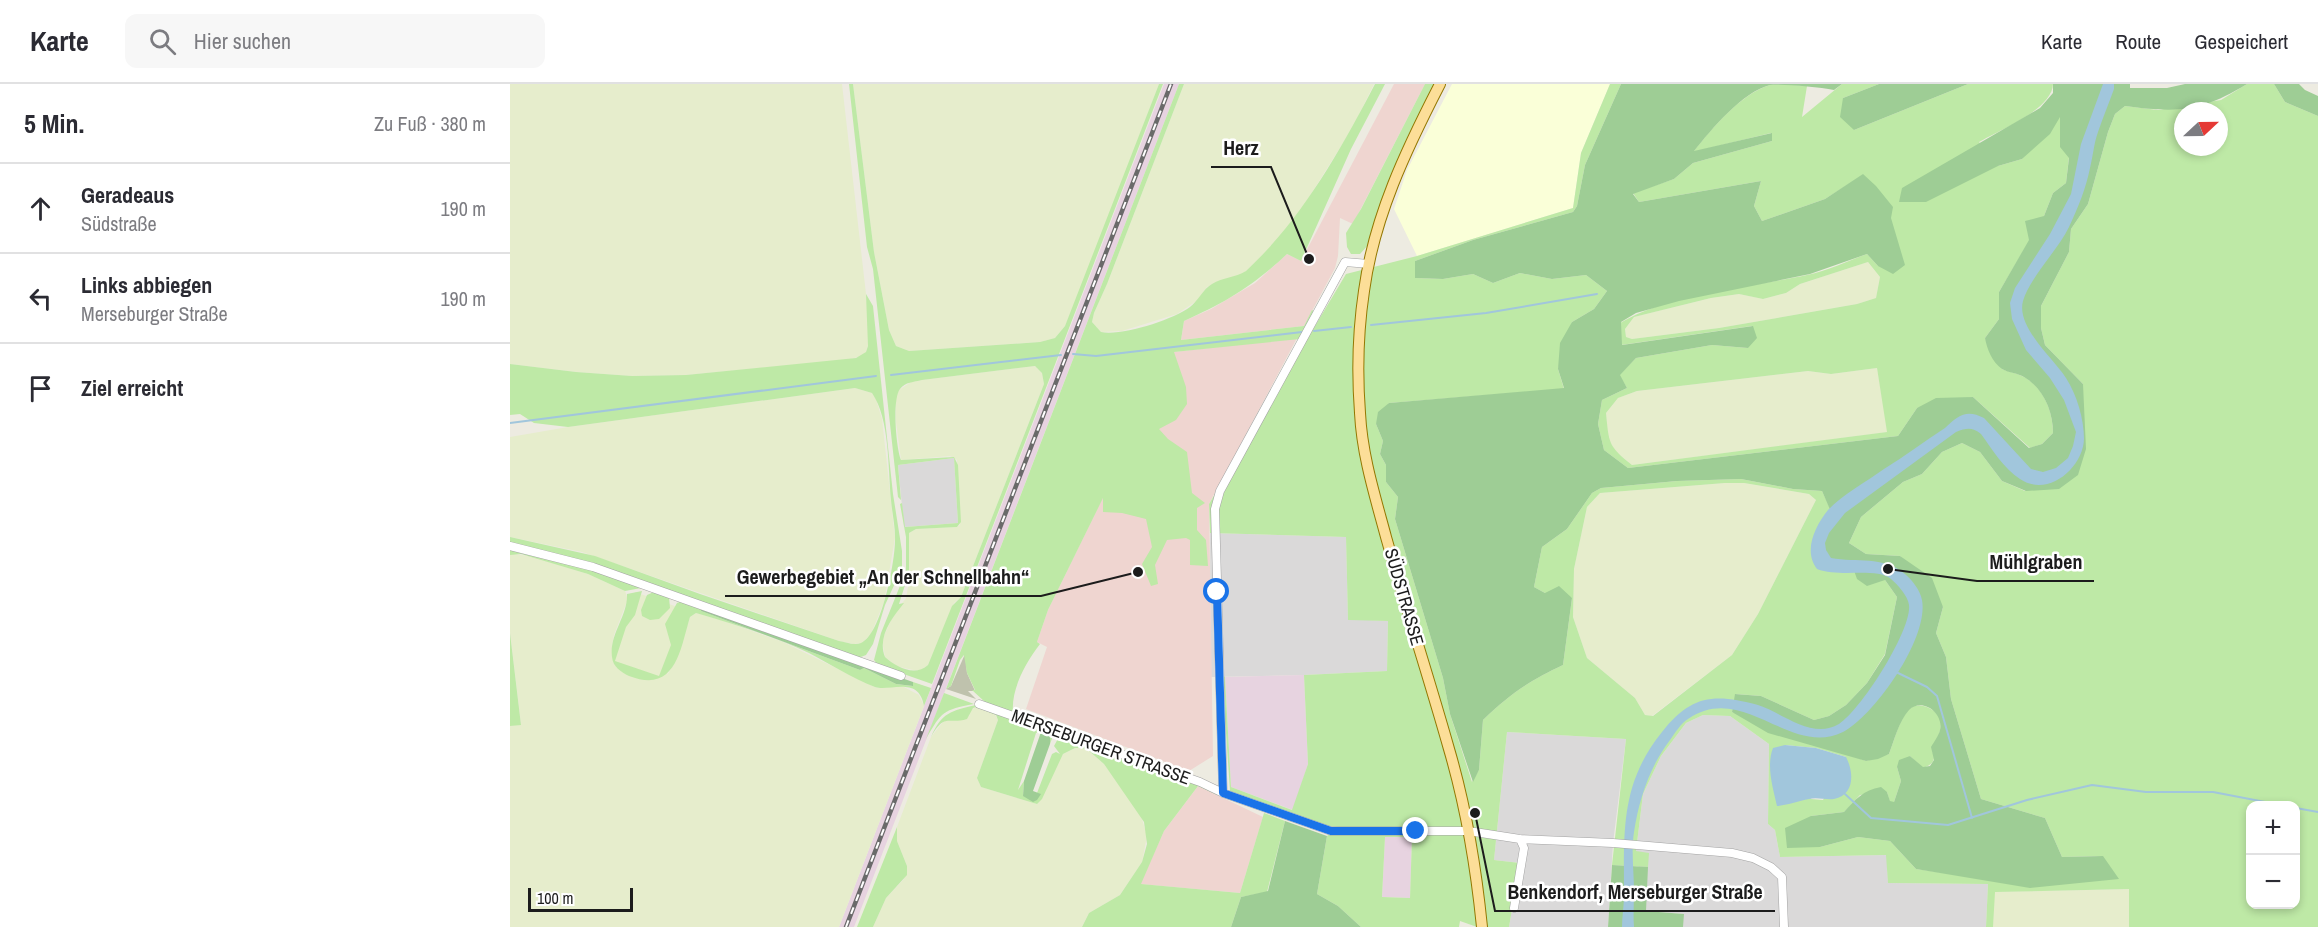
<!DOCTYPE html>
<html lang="de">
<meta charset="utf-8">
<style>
body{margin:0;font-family:"Archivo Narrow",sans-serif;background:#f7f7f7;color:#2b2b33}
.controls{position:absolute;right:18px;bottom:18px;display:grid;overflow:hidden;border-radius:12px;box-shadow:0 3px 9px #0003}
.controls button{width:54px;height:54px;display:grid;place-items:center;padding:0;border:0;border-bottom:2px solid #e1e1e2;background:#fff;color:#2b2b33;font:30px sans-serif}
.compass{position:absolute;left:1664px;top:18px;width:54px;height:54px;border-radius:50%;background:#fff;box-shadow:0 3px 9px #0003;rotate:68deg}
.scale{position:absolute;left:18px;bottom:15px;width:105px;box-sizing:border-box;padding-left:6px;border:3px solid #1c1c1c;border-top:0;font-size:16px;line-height:21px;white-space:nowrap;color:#1c1c1c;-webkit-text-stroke:4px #fff;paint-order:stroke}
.stop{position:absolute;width:18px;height:18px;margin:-14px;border:4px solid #1a73e8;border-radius:50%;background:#fff}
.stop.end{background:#1a73e8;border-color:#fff;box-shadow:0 2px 6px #0008}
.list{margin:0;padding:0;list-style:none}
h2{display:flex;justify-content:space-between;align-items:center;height:78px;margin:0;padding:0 24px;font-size:26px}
h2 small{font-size:20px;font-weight:400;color:#7c7c81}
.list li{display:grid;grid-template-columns:39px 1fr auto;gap:18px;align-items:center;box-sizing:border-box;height:90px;padding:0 24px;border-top:2px solid #e1e1e2}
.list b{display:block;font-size:22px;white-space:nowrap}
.list p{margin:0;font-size:20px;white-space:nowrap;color:#7c7c81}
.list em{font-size:20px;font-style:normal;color:#7c7c81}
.icon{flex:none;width:33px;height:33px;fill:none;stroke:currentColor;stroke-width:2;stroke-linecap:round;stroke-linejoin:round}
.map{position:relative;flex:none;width:1808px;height:843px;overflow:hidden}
header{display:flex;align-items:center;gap:36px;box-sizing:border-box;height:84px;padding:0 30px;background:#fff;border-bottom:2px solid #e1e1e2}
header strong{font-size:28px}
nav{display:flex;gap:33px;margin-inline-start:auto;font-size:21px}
.search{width:420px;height:54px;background:#f7f7f7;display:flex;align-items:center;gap:15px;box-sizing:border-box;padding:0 21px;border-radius:12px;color:#7c7c81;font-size:22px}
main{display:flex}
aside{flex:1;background:#fff}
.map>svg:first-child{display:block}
.residential{fill:#dad9d9}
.commercial{fill:#efd5d0}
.industrial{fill:#e7d3e0}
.education{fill:#faffd8}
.construction{fill:#bfc2ad}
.farmland{fill:#e6edcc}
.grass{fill:#bee9a6;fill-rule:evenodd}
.forest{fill:#9ecd95}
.water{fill:#a1c6dc}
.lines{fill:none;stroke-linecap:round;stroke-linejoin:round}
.stream{stroke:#a1c6dc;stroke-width:2}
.minor-casing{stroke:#a3a3a3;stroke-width:9}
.major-casing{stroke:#937700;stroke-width:12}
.minor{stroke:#fff;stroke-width:8}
.major{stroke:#fcde98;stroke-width:10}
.rail-casing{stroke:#6a6a6a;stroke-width:4.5}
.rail{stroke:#fff;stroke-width:2;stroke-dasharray:7;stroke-linecap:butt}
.route{stroke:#1a73e8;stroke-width:8}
.labels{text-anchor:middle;stroke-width:5;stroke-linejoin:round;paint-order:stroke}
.street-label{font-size:18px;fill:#1c1c1c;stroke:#fff}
.leader{fill:none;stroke:#1c1c1c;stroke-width:2}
.callout-dot{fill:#1c1c1c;stroke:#fff;stroke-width:2}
.callout-label{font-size:20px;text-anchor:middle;font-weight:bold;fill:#1c1c1c;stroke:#fff;stroke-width:5;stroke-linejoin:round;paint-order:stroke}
</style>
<header>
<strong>Karte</strong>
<div class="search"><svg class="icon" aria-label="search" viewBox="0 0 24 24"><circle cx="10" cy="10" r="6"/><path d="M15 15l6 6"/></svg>Hier suchen</div>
<nav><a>Karte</a><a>Route</a><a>Gespeichert</a></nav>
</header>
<main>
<aside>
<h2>5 Min.<small>Zu Fuß · 380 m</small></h2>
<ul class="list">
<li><svg class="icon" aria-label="ahead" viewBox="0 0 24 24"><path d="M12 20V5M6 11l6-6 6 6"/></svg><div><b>Geradeaus</b><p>Südstraße</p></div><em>190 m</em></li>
<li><svg class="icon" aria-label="left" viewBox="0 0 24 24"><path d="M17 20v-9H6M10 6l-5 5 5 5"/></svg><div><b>Links abbiegen</b><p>Merseburger Straße</p></div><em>190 m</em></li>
<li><svg class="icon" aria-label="arrive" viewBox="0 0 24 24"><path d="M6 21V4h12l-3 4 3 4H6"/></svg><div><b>Ziel erreicht</b></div></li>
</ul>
</aside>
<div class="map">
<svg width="1808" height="843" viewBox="0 0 1808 843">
<rect width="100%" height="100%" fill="#edebe1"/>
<path class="residential" d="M 444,374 L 448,439 L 394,443 L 388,381 Z
M 700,449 L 836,453 L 838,535 L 878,537 L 877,587 L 794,591 L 701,593 Z
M 1193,631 L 1220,632 L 1259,660 L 1258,740 L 1265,746 L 1270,773 L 1377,771 L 1378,799 L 1478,800 L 1476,843 L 1173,843 L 1173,830 L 1136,827 L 1126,767 L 1133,710 L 1151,672 L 1176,639 Z
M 997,648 L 1116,655 L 1103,759 L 1098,843 L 999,843 L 1010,779 L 984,776 Z"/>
<path class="commercial" d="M 884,0 L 915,0 L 843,140 L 830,134 L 828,172 L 825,184 L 794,242 L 671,256 L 674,237 L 701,225 L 745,199 L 777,170 L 791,177 Z
M 787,254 L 699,420 L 703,672 L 679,687 L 516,625 L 537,563 L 527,558 L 538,526 L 664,268 Z
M 688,702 L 753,733 L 730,809 L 630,800 L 654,747 Z"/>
<path class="industrial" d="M 654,0 L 669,0 L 344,843 L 329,843 Z
M 794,591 L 798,680 L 783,726 L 721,703 L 715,593 Z
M 875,753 L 902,753 L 900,814 L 872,813 Z"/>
<path class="education" d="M 942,0 L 1100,0 L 1071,69 L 1063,124 L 907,172 L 884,125 L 897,86 Z"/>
<path class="construction" d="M 455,570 L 457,589 L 465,607 L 458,607 L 466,615 L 436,605 L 441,602 Z"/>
<path class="farmland" d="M 0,0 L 332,0 L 356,210 L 359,240 L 358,262 L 356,268 L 352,272 L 337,276 L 176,291 L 122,292 L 66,288 L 0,280 Z
M 343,0 L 649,0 L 569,210 L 555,242 L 545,254 L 530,258 L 399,267 L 386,262 L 379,246 L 364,168 Z
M 674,0 L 864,0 L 843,43 L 791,126 L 769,156 L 736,187 L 728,193 L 709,197 L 697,203 L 688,216 L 667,230 L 612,247 L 591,248 L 582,238 L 584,229 L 597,200 Z
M 1358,178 L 1370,193 L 1366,214 L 1347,220 L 1209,244 L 1122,255 L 1116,253 L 1115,245 L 1124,233 L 1201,214 L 1229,210 L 1253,215 L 1276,209 L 1290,200 Z
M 525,282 L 532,289 L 534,300 L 451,513 L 444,519 L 418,581 L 411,586 L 403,586 L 386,582 L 375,573 L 372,556 L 384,530 L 396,514 L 399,498 L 399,449 L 406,445 L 447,443 L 450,441 L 447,376 L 440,372 L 391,376 L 386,338 L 386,313 L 389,306 L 401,298 L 412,296 Z
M 1367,284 L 1378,348 L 1122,381 L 1106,368 L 1098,355 L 1096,329 L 1108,314 L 1127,307 L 1298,287 L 1321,290 Z
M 345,304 L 362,309 L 366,315 L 372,335 L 385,454 L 374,518 L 361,550 L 352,559 L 344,560 L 329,557 L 72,468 L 0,453 L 0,353 L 58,343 Z
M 1215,399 L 1234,399 L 1299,410 L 1306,416 L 1248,530 L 1222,571 L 1142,632 L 1135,631 L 1125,614 L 1077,574 L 1063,533 L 1064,485 L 1077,423 L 1090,409 Z
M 3,470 L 19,472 L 78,490 L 115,507 L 118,515 L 104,551 L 102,562 L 103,575 L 125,508 L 176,526 L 157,591 L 165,578 L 180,533 L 186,529 L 214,537 L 273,558 L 367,604 L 392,602 L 409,611 L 414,622 L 329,843 L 0,843 L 0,642 L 11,640 L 0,548 L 0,471 Z
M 466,623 L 484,629 L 488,636 L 467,694 L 471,703 L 527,720 L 553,670 L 565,664 L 572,664 L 578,666 L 594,680 L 631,732 L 637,752 L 632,778 L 610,811 L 579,829 L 572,843 L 363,843 L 376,814 L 394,795 L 397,782 L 387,757 L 387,743 L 421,653 L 433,638 L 438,636 L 450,636 L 459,632 L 460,626 Z
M 1619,805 L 1619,843 L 1483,843 L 1484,808 Z"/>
<path class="grass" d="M 339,0 L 343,0 L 364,168 L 379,246 L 386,262 L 399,267 L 530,258 L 545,254 L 555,242 L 649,0 L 653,0 L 422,600 L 368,581 L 364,576 L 371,549 L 396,487 L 396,453 L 390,420 L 392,419 L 395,443 L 448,439 L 444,374 L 388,381 L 391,416 L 388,413 L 363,185 L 357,163 ZM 525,282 L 532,289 L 534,300 L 451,513 L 442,522 L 418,581 C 405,593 386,583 375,573 C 367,553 382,534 394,519 L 389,520 L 396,498 L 399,498 L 399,449 L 406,445 L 447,443 L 451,438 L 448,381 L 444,373 L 391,376 C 386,364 382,315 390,305 C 395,298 404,298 412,296 Z
M 669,0 L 674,0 L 597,200 L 584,229 L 582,238 L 591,248 C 613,252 662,236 680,223 C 688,217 693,205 702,200 C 713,193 725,194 736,187 C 792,135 830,67 865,0 L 875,0 L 841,65 L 791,177 L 777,170 C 743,202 716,218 674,237 L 671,256 L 794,242 L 802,226 L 805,228 L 790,255 L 664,268 L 676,303 L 677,320 L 666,336 L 649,345 L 658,355 L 677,368 L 682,409 L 695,419 L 687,424 L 687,446 L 696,456 L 698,482 L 680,481 L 680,456 L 676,454 L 657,456 L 645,481 L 648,500 L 641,502 L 632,480 L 642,463 L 636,435 L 612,429 L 593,428 L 593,414 L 538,526 L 527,558 L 530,560 C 516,578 501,605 503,628 L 475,618 L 462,606 L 465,606 L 457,589 L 454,571 L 450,576 L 441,602 L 436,605 Z
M 915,0 L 925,0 L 896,56 L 870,123 L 859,160 L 850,170 L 841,170 L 837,163 L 836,149 L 851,125 Z
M 1100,0 L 1111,0 L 1075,81 L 1067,122 L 1063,128 L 963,156 L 905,177 L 905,194 L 933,195 L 963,190 L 983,199 L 1010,189 L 1042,195 L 1076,191 L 1097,207 L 1084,225 L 1062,238 L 1048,285 L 1054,305 L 879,319 L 866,340 L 873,357 L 870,370 L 876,381 L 876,398 L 888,413 L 885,435 L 933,594 L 940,630 L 962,698 L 969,686 L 973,636 C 1000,610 1019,597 1053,581 L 1062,514 L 1035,509 L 1024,503 L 1032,463 L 1057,445 L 1082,409 L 1091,404 L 1167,397 L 1231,395 L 1283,405 L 1312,407 L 1326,437 L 1314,456 L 1375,496 L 1387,513 L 1375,570 L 1357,599 L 1336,621 L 1319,632 L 1304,636 L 1251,612 L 1226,610 L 1222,628 L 1356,677 L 1379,670 C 1384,657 1389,637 1398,626 C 1407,616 1426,624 1430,635 C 1433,646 1426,658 1422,667 C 1427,676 1422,681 1413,684 L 1400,672 L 1387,683 L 1391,697 L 1384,718 L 1380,718 L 1377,708 L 1350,711 L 1334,728 L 1301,732 L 1310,763 L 1348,753 L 1380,757 L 1406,785 L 1463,793 L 1593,772 L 1552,773 L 1535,734 L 1471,715 L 1441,615 L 1436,573 L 1426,549 L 1433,523 L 1390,472 L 1356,470 L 1339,459 L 1351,433 L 1393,398 L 1412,390 L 1432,368 L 1452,359 L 1470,368 L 1492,397 L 1515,407 L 1573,321 L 1573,300 L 1535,261 L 1531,244 L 1531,222 L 1559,168 L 1561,145 L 1578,120 L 1598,48 L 1605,30 L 1615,22 L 1648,26 L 1711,16 L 1737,0 L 1764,0 L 1775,18 L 1808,32 L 1808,843 L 1619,843 L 1619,805 L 1485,808 L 1483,843 L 1476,843 L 1478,800 L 1378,799 L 1376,771 L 1270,773 L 1265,746 L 1258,740 L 1259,660 L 1220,632 L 1193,631 L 1176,639 L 1151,672 L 1133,710 L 1126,767 L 1139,769 L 1138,783 L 1102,781 L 1116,655 L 997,648 L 984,776 L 1010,779 L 999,843 L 967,843 L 950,837 L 949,843 L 851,843 L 828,822 L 807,810 L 817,752 L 829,743 L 814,742 L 720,707 L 712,591 L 715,593 L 721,703 L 782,726 L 798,680 L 794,591 L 877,587 L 878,537 L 838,536 L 836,453 L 700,449 L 699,420 L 836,190 L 907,172 L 1063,124 L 1071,69 ZM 1673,27 L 1709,27 L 1709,63 L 1673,63 ZM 1215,399 L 1234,399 L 1299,410 L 1306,416 L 1248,530 L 1222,571 L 1143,632 L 1135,631 L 1125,614 L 1077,574 L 1063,533 L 1064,485 L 1077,423 L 1090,409 ZM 1275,661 L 1306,664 L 1336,673 L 1313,716 L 1301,715 ZM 1740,722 L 1786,722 L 1786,820 L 1740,820 ZM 875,753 L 902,753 L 900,814 L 872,813 Z
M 1332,0 L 1369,0 L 1333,14 L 1344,46 L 1458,0 L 1543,0 C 1542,26 1489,46 1469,58 L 1488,82 L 1512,75 L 1550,31 L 1559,73 L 1556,99 L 1543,109 L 1534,132 L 1489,208 L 1489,235 L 1475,254 L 1492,285 C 1499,288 1507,289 1514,293 C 1534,304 1543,328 1543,349 L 1532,360 L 1520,364 L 1463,313 L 1407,324 L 1388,352 L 1118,384 L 1094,366 L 1088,340 L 1092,316 L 1117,304 L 1109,291 L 1126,274 L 1202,261 L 1238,264 L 1242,242 L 1111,261 L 1110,239 C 1158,210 1241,203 1297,191 C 1317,187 1337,177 1357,170 L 1368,182 L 1353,91 L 1315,115 L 1252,137 L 1244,122 L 1251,97 L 1129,118 L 1123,109 L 1164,95 L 1183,79 L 1262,57 L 1261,49 L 1183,68 C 1202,45 1230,10 1260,1 C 1270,0 1286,1 1297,2 L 1292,33 ZM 1358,178 L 1370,193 L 1366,214 L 1347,220 L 1209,244 L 1122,255 L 1116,253 L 1115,245 L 1124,233 L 1201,214 L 1229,210 L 1253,215 L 1276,209 L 1290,200 ZM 1367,284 L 1377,348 L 1122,381 C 1098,362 1099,359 1096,329 L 1108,314 L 1127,307 L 1298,287 L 1321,290 Z
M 356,210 L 363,222 L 383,410 L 392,467 L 392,484 L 375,521 L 363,560 L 356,571 L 348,574 L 83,480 L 0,460 L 0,453 L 85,472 L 190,510 L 329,557 C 336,558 344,562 351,559 C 372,550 386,474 385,453 C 385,441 382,428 381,416 C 378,385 380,335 362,309 L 345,304 L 58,343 L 24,339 L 10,330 L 0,331 L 0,280 L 66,288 L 122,292 L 176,291 L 346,274 L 356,268 L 358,262 Z
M 0,464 L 75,482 L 131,504 L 115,507 L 78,490 L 11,470 L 0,471 Z
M 132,507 L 125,531 L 116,543 L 105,577 L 149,592 L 161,561 L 155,540 L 167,519 L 172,517 L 191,524 L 191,527 L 350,586 L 354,584 L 386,600 L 402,602 L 403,598 L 421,604 L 414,622 C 409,591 379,608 365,603 C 342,594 320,580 299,569 C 263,552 224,540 186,529 L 180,533 C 170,566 166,610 119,592 C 111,588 103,583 102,573 C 99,550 118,532 117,510 Z
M 146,507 L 159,513 L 160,524 L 149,535 L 140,536 L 132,532 L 131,526 L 137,511 Z
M 0,549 L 11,641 L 0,642 Z
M 434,609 L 464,620 C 433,626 432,627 416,655 Z
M 466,621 L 544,649 L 540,660 L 539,649 L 534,646 L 526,649 L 508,706 L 514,697 L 513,712 L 530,710 L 527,709 L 542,670 L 546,668 L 550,670 L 544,662 L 550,651 L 689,700 L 707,709 L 707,711 L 688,702 L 654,747 L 631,800 L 730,809 L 754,729 L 775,737 L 757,808 L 731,813 L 721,843 L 572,843 L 579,829 L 610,811 L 632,778 L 637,760 L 634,738 L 594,680 L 578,666 L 572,664 L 565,664 L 553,670 L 532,715 L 527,720 L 471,703 L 467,694 L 488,636 L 486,631 L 466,623 L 463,624 L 457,635 C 438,641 435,628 421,653 C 432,628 441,627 466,621 Z
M 387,743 L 387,757 L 397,782 L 397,791 L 376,814 L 363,843 L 347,843 Z"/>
<path class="forest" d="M 1111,0 L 1332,0 L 1324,6 C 1308,3 1275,0 1260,1 C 1232,8 1202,45 1184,67 L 1262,49 L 1262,57 L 1183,79 L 1164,95 L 1123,110 L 1129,118 L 1251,97 L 1244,122 L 1252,137 L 1315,115 L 1353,90 L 1366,102 L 1383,123 L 1381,134 L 1395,181 L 1383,190 L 1368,182 L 1357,170 L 1300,190 L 1169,217 L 1126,229 L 1111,238 L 1112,261 L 1243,242 L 1247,254 L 1238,264 L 1202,261 L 1126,274 L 1110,291 L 1117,304 L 1092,316 L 1088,340 L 1094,366 L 1118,384 L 1388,352 L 1407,324 L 1426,314 L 1463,313 L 1519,364 L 1532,360 L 1543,349 C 1543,328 1534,305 1514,293 C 1508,289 1499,289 1492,285 C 1482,278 1477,265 1475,254 L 1489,235 L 1489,208 L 1519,156 L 1515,137 L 1534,132 L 1543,109 L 1556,99 L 1559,74 L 1550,63 L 1550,33 L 1540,50 L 1512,75 L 1488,82 L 1416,118 L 1389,118 L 1392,104 L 1530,24 L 1543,9 L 1543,0 L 1620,0 L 1620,4 L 1657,4 L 1675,0 L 1737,0 C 1691,28 1668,29 1615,22 L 1605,30 L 1598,48 L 1578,120 L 1561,145 L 1559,168 L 1531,222 L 1531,244 L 1535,261 L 1573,300 L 1576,365 L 1568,391 L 1549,405 L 1516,407 L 1492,397 L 1470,368 L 1452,359 L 1432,368 L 1412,390 L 1393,398 L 1351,433 L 1339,459 L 1356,470 L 1390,472 L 1422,494 L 1433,523 L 1426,549 L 1436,573 L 1441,615 L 1471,715 L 1535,734 L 1552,773 L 1593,772 L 1609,795 L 1520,804 L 1406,785 L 1380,757 L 1348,753 L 1310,763 L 1277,764 L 1275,744 L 1301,732 L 1334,728 C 1345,716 1353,706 1371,703 L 1377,708 L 1380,717 L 1384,718 L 1391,697 L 1387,683 L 1389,676 L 1400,672 L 1413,683 L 1420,682 L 1424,676 L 1421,663 C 1424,658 1429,651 1430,646 C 1434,629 1412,613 1399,626 C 1389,637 1384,657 1379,670 L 1368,675 L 1356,677 L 1258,649 L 1222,628 L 1225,610 L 1251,612 L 1304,636 L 1319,632 L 1336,621 L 1357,599 L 1375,571 L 1387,513 L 1375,496 L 1357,502 L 1347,495 L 1341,478 L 1324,477 L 1315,471 L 1314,456 L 1325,437 L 1312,407 L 1283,405 L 1231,395 L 1167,397 L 1091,404 L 1082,409 L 1057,445 L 1032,463 L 1024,503 L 1035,509 L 1049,502 L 1062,514 L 1053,581 C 1019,597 1000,610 973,636 L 969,686 L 963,698 L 940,630 L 933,594 L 885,435 L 888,413 L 876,398 L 876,381 L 870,370 L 873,357 L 866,340 L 868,328 L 879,319 L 1054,304 L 1048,285 L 1050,259 L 1062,238 L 1084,225 L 1097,207 L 1076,191 L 1042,195 L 1010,189 L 983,199 L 963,190 L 933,195 L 905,194 L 905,177 L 963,156 L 1063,128 L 1067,122 L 1075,81 Z
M 1369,0 L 1458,0 L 1344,46 L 1330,33 L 1333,14 Z
M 1764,0 L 1789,0 L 1795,6 L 1808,12 L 1808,32 L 1775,18 Z
M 191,524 L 403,598 L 403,602 L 386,600 L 354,584 L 350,586 L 191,527 Z
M 534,646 L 540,649 L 540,660 L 523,707 L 531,710 L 527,716 L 523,718 L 513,712 L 514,697 L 531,648 Z
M 775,737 L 817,752 L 807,810 L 828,822 L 851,843 L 721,843 L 731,813 L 758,807 Z
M 1102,781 L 1138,783 L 1136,827 L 1174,830 L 1173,843 L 1098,843 Z"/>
<path class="water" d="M 1593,0 L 1604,0 L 1604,5 C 1599,19 1593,33 1588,48 C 1584,59 1583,72 1580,84 C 1576,104 1568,124 1559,143 C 1548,166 1520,193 1513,217 C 1506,243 1543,274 1556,294 C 1567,311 1574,335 1574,355 C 1573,384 1538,414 1510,395 C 1494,385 1482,365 1471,350 C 1462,343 1457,344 1446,348 L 1335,429 L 1319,449 L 1315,459 L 1316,466 L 1321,474 C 1347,479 1372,471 1395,490 C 1403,497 1410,506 1412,516 C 1419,554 1365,631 1333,648 C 1280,674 1233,597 1178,635 C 1171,639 1165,649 1160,656 C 1140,682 1129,715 1124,748 C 1121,767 1124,788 1124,807 C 1124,819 1123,831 1124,843 L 1112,843 C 1112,832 1114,822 1114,811 C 1114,748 1110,700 1152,648 C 1181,611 1204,609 1248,621 C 1273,629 1302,656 1329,640 C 1351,626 1402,546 1399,521 C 1398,512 1388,501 1381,495 C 1366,483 1330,494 1307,485 C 1293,467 1305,442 1318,426 C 1333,410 1356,398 1374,385 C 1395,372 1415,357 1435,344 C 1448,331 1457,325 1474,334 L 1521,385 L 1533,388 L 1546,384 L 1558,374 L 1563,362 L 1566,348 L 1554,316 L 1540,294 L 1516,266 L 1502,235 L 1500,219 L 1505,204 L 1540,150 L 1561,110 L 1571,60 Z
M 1275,661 L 1306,664 L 1336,673 C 1344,688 1345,711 1324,715 C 1316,716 1307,713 1299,715 C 1288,717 1279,721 1267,722 C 1263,704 1256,682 1263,664 Z"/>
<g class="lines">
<path class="stream" d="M 861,241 L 976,229 L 1087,210
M 804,247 L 841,243
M 563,270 L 586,272 L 792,248
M 381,291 L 551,271
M 0,339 L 366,292
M 1386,588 L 1417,603 L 1427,612 L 1462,734
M 1335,710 L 1361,734 L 1438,741 L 1517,716 L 1582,701 L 1636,708 L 1703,708 L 1776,722
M 1786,724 L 1808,728"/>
<g class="minor-casing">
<path id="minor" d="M 0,462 L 83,483 L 391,592
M 469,620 L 690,698 L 713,709 L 821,747 L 958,747 L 1010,755 L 1103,759 L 1222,769 L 1243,774 L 1261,783 L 1272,793 L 1274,843
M 713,709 L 705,425 L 710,407 L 835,178 L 859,180
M 1004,824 L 1014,764 L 1010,755"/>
</g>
<g class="major-casing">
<path id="major" d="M 930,0 C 896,66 864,133 854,207 C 848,247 847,289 850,329 C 852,371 865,412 876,453 C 896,524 919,594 939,665 C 956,723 966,783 972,843"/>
</g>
<use href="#minor" class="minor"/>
<use href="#major" class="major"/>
<g class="rail-casing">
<path id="rail" d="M 336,843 L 661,0"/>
</g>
<use href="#rail" class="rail"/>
</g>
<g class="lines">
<path class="route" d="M 707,508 L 713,709 L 821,747 L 906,747"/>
</g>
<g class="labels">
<g class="street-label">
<text transform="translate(894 513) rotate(74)" y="6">SÜDSTRASSE</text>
<text transform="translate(591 663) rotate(20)" y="6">MERSEBURGER STRASSE</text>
</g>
</g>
<path class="leader" d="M799 175L761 83H701M1378 485L1467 497H1584M628 488L531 512H215M965 729L985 827H1265"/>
<g class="callout-dot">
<circle cx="799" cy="175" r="6"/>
<circle cx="1378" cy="485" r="6"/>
<circle cx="628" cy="488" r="6"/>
<circle cx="965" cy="729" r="6"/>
</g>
<g class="callout-label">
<text x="731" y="71">Herz</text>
<text x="1526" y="485">Mühlgraben</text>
<text x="373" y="500">Gewerbegebiet „An der Schnellbahn“</text>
<text x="1125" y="815">Benkendorf, Merseburger Straße</text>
</g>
</svg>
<div class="controls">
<button>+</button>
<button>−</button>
</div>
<svg class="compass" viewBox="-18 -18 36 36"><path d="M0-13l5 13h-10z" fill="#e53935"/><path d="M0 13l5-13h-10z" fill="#7c7c81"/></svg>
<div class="scale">100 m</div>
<div class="stop" style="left:707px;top:508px"></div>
<div class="stop end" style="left:906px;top:747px"></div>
</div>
</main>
